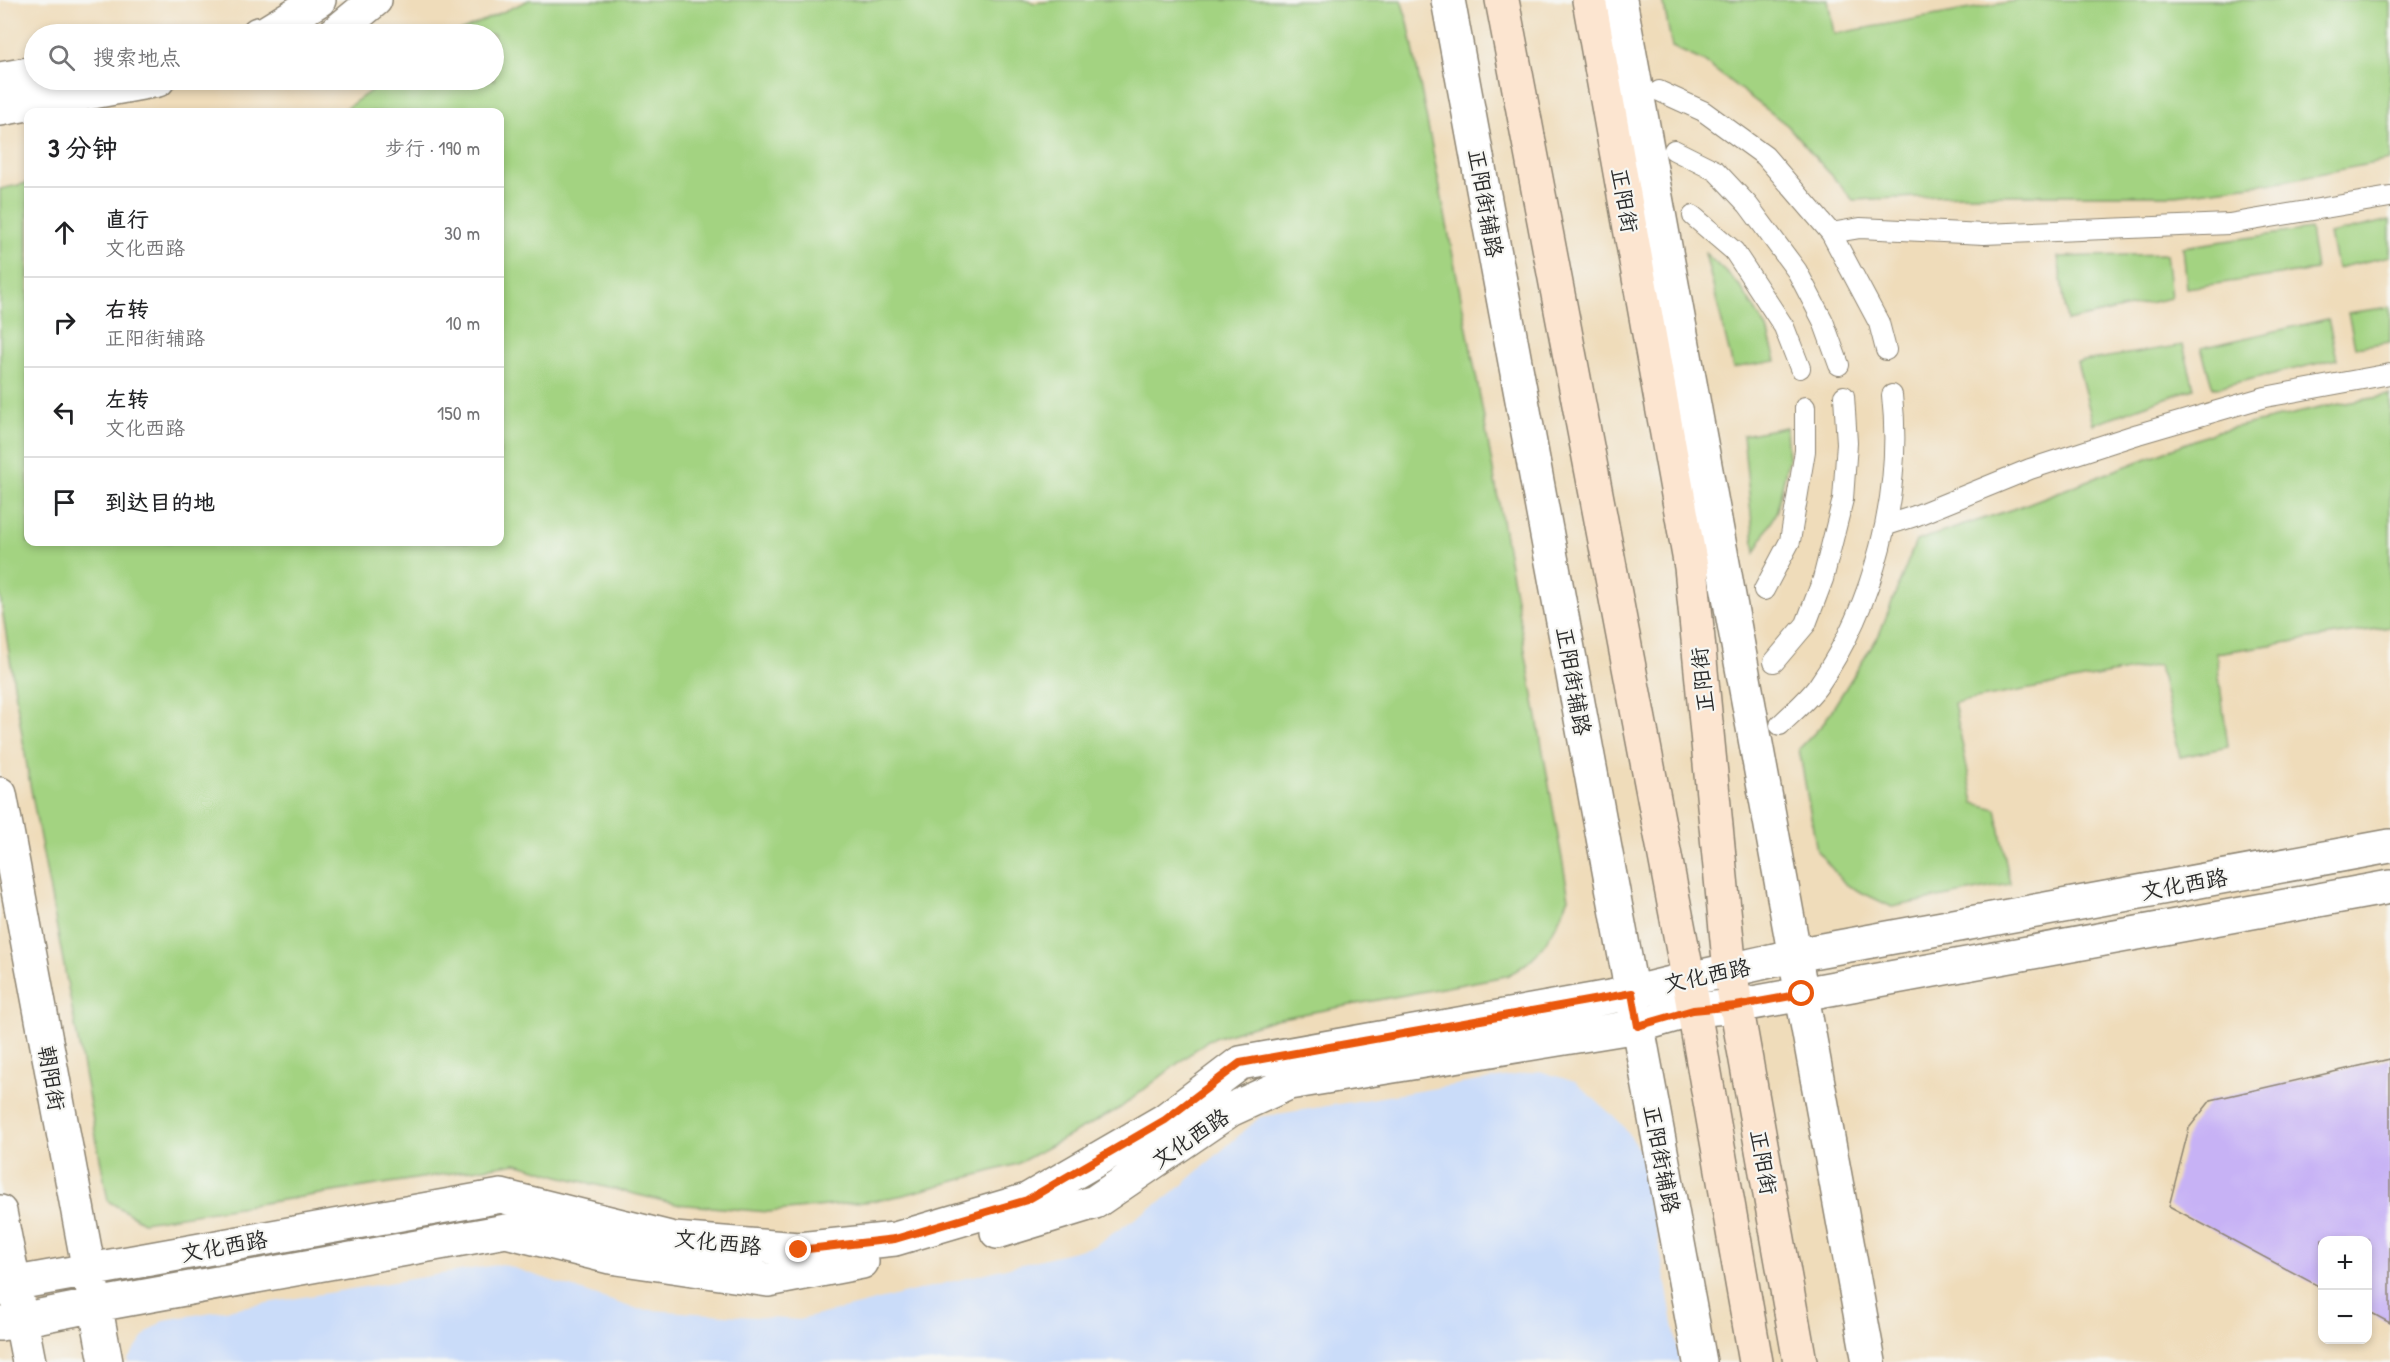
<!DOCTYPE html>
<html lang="zh">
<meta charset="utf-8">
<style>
body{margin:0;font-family:"Patrick Hand","LXGW WenKai TC",sans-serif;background:#f6f6f6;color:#202124}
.controls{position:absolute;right:18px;bottom:18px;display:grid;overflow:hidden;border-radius:12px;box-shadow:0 3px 9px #0003}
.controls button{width:54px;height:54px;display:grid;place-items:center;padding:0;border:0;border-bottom:2px solid #e0e0e0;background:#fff;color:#202124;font:30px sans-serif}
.stop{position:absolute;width:18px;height:18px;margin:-14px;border:4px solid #ea580c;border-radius:50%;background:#fff}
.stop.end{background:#ea580c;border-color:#fff;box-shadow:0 2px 6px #0008}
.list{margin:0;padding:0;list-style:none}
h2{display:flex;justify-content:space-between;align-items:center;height:78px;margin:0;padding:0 24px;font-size:26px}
h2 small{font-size:20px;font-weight:400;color:#757577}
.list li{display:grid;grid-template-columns:39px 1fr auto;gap:18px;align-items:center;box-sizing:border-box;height:90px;padding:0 24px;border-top:2px solid #e0e0e0}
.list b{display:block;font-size:22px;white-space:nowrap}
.list p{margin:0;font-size:20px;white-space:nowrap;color:#757577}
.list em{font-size:20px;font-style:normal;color:#757577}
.icon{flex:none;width:33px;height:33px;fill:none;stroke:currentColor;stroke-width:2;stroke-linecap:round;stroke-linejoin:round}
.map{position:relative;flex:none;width:2390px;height:1362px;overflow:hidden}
.search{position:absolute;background:#fff;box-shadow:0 3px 9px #0003;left:24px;top:24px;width:480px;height:66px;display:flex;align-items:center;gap:15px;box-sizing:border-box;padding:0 21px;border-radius:33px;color:#757577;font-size:22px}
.panel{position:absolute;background:#fff;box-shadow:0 3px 9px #0003;left:24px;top:108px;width:480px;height:438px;border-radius:12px}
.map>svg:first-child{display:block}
.built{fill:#cadcf9}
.green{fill:#a3d381;stroke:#677f56;stroke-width:1.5}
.building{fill:#c7b2f5}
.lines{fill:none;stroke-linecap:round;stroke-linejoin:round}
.service-casing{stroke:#8d8472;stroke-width:22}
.tertiary-casing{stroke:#8d8472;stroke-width:36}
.secondary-casing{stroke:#8d8472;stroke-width:36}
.service{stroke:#fff;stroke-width:20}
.tertiary{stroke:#fff;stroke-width:33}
.secondary{stroke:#fce5d0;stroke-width:33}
.route{stroke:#ea580c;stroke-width:8}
.labels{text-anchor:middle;stroke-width:4.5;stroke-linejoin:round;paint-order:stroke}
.street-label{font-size:22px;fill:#2b2b2b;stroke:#f6f6f2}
</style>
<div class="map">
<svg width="2390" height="1362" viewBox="0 0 2390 1362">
<rect width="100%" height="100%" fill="#f6f6f2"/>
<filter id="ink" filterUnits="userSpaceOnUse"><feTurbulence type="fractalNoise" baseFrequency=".0167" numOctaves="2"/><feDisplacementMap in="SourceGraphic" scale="12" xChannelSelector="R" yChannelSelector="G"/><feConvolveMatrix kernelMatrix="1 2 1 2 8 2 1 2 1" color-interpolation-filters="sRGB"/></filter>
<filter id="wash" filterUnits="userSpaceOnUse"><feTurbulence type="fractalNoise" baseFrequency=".008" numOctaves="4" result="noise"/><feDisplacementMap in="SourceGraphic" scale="24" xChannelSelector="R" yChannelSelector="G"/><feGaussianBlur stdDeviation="1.35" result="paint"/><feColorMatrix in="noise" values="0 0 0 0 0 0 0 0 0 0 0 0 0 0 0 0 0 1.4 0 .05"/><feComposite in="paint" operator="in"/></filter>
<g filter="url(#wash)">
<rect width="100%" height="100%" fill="#efdcba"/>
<path class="built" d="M 1540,1071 L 1575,1082 L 1621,1123 L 1643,1155 L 1680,1362 L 128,1362 L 128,1359 L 147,1333 L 164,1320 L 502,1264 L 636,1309 L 799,1320 L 1094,1246 L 1173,1193 L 1260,1117 Z"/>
<path class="green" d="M 529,0 L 1024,0 L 1034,3 L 1060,0 L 1401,0 L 1408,22 L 1479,391 L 1569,898 C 1555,930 1540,961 1506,976 L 1276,1019 L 1208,1040 L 1120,1108 L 1017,1164 L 904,1195 L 873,1201 L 768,1212 L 676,1204 L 559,1176 L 516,1163 L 143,1222 L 108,1201 L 29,779 L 0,596 L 0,189 L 28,183 L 28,542 L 500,542 L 500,112 L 341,112 L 386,80 L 494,80 L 494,34 L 454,34 Z
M 1663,0 L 1828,0 L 1834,34 L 2020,0 L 2390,0 L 2390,160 L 2283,181 L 2175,195 L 1962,195 L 1853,200 L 1787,125 L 1703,61 L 1672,47 Z
M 2390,220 L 2390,256 L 2337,268 L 2330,234 Z
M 2310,229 L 2316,270 L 2187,288 L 2183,247 Z
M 1705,253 L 1740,286 L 1767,329 L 1776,361 L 1733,368 Z
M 2166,254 L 2171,298 L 2067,321 L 2058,257 Z
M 2390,307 L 2390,342 L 2355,347 L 2348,313 Z
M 2328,319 L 2337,359 L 2213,388 L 2201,348 Z
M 2183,345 L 2194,388 L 2093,424 L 2077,362 Z
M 2390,395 L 2390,627 L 2216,653 L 2228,747 L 2180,757 L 2159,665 L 1954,703 L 1974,803 L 1996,809 L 2010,884 L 1892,907 L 1846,885 L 1817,851 L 1799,749 L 1823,724 L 1879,635 L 1916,541 L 2019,507 L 2218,431 L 2324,407 Z
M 1786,427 L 1788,460 L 1777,510 L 1755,553 L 1743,435 Z"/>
<g id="blocks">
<path class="building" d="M 2390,1059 L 2390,1323 L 2368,1311 L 2368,1240 L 2322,1240 L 2322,1288 L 2169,1206 L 2189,1128 L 2211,1100 Z"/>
</g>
</g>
<g filter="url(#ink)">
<use href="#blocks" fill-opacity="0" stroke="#8d8472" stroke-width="1.5"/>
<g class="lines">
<g class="service-casing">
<path id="service" d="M 1659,91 L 1703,111 L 1765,156 L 1831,233 L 1879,323 L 1886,350
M 1674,150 L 1716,171 L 1748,205 L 1797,271 L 1823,321 L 1839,365
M 1693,216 L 1734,251 L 1784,327 L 1800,368
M 1831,233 L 1860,228 L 1984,234 L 2229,224 L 2390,197
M 1887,525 L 1915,516 L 2030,469 L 2138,434 L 2265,397 L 2390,374
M 1764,590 L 1790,541 L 1805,451 L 1805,407
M 1774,662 L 1806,624 L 1823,579 L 1843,499 L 1847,443 L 1844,396
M 1780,725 C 1792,713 1808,700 1818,686 C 1874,605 1903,493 1892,395"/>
</g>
<g class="tertiary-casing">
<path id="tertiary" d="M 1448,0 L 1700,1362
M 1620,0 L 1869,1362
M 258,34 L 265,33 L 319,0
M 334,34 L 375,0
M 0,79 L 34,73
M 0,109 L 158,80
M 0,794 L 106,1362
M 0,1212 L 29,1362
M 997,1232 L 1095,1202 L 1230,1110 L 1289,1083 L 1638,1026 L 1693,1010 L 1736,1006 L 2390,887
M 0,1286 L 501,1196 L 674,1239 L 799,1249 L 895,1239 L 1027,1200 L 1165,1120 L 1240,1063 L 1632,993 C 1686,978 1740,969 1795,955 L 2390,846
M 0,1324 L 96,1305 L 506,1231 L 610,1257 L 768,1280 L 862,1262"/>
</g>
<g class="secondary-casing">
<path id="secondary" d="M 1502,0 L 1688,977 L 1756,1362
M 1589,0 L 1691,567 L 1730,971 L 1800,1362"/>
</g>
<use href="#service" class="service"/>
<use href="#tertiary" class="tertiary"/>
<use href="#secondary" class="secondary"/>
</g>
</g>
<g class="lines" filter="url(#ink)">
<path class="route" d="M 799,1250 L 895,1239 L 1027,1200 L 1165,1120 L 1240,1063 L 1632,993 L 1638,1026 L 1693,1010 L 1736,1006 L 1802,994"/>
</g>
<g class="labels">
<g class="street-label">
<text transform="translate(1625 200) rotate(80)" y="8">正阳街</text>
<text transform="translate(1486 203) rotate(80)" y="8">正阳街辅路</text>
<text transform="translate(1702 680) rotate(-96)" y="8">正阳街</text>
<text transform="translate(1574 681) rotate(80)" y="8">正阳街辅路</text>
<text transform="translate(2184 884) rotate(-10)" y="8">文化西路</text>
<text transform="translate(1707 975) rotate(-12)" y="8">文化西路</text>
<text transform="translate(52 1078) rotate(80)" y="8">朝阳街</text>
<text transform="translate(1190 1138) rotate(-34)" y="8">文化西路</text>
<text transform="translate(1662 1159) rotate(79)" y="8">正阳街辅路</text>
<text transform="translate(1764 1162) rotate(80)" y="8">正阳街</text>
<text transform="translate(718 1242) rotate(6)" y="8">文化西路</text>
<text transform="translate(224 1246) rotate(-10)" y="8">文化西路</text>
</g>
</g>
</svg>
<div class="controls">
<button>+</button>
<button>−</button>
</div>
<div class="stop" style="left:1802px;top:994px"></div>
<div class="stop end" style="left:799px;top:1250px"></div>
<div class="search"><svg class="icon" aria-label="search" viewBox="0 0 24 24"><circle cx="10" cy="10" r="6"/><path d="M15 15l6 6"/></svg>搜索地点</div>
<section class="panel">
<h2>3 分钟<small>步行 · 190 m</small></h2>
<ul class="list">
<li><svg class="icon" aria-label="ahead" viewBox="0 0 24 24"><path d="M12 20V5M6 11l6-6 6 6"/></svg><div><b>直行</b><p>文化西路</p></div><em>30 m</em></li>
<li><svg class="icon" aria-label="right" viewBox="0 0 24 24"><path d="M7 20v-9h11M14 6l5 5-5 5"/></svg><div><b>右转</b><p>正阳街辅路</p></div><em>10 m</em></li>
<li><svg class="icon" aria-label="left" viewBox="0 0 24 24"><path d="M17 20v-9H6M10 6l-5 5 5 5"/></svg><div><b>左转</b><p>文化西路</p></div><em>150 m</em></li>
<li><svg class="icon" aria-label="arrive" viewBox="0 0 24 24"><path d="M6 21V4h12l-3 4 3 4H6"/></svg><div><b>到达目的地</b></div></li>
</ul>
</section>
</div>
